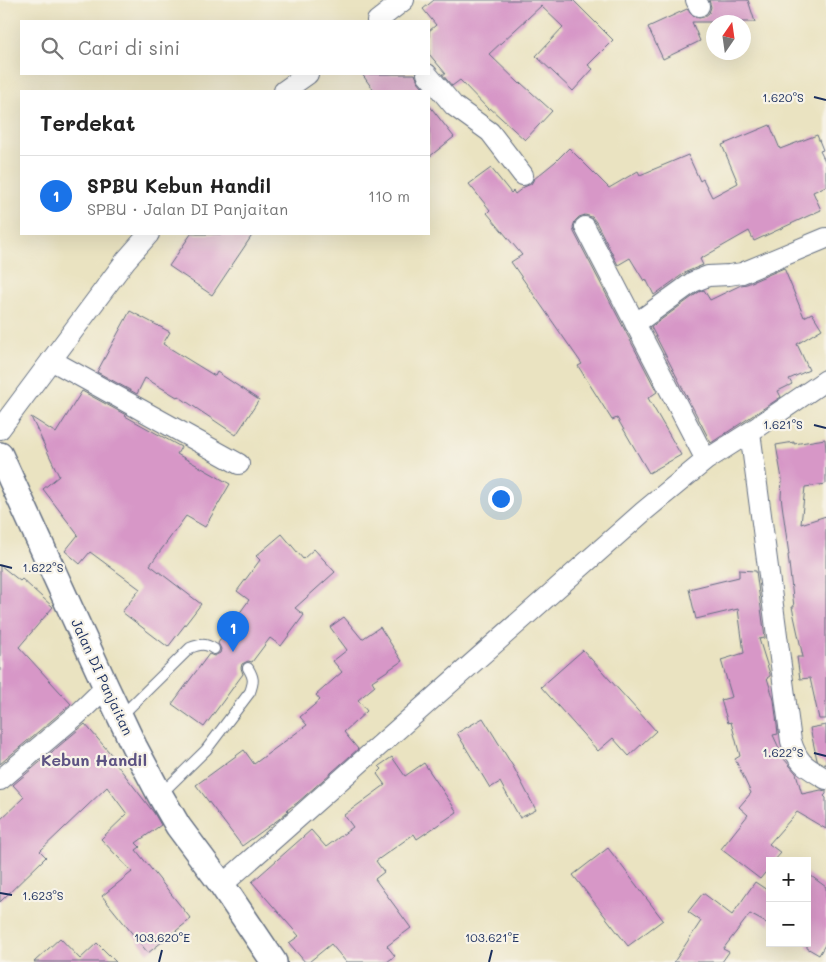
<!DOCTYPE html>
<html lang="id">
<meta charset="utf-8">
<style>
body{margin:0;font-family:Mali,sans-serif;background:#f2f2f2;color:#222}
.controls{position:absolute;right:15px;bottom:15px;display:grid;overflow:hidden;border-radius:0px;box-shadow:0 5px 20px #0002}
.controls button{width:45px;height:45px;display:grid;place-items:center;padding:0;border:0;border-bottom:1px solid #e0e0e0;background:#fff;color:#222;font:25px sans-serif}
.compass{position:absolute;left:706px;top:15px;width:45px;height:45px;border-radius:50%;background:#fff;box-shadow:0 5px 20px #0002;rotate:13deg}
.you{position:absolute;left:500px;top:498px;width:18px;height:18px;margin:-12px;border:4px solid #fff;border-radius:50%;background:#1a73e8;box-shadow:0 0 0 8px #1a73e833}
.badge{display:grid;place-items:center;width:32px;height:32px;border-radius:50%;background:#1a73e8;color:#fff;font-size:16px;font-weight:700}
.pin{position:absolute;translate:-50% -41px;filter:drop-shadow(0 1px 2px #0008)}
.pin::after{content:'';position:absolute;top:26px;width:18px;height:15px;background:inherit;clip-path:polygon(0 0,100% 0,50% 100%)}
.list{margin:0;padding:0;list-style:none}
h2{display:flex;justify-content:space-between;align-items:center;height:65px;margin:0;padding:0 20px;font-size:21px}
h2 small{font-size:16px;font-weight:400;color:#767676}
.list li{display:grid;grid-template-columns:32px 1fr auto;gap:15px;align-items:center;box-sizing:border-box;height:80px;padding:0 20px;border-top:1px solid #e0e0e0}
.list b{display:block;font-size:19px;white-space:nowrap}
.list p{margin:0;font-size:16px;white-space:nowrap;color:#767676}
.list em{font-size:16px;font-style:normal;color:#767676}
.icon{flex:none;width:28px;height:28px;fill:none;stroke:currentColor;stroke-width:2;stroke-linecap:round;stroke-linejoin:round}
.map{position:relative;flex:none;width:826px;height:962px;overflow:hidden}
.search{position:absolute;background:#fff;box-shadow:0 5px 20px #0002;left:20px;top:20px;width:410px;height:55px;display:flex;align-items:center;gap:12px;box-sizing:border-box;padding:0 18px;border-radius:0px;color:#767676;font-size:19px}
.panel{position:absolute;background:#fff;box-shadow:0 5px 20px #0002;left:20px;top:90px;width:410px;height:145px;border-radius:0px}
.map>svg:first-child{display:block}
.building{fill:#d797c7}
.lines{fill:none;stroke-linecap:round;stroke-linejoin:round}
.service-casing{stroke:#636e81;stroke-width:12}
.minor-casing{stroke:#636e81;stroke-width:22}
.tertiary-casing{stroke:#636e81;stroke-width:28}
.service{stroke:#fff;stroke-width:10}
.minor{stroke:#fff;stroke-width:20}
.tertiary{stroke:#fff;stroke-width:25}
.ticks{fill:none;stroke:#1b2f5e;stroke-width:2}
.labels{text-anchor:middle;stroke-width:4.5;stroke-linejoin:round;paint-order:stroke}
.street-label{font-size:14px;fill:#1b2f5e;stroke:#f7f3e8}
.quarter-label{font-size:16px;font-weight:bold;fill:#5d5383;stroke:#f7f3e8}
.ticks-label{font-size:12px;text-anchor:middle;fill:#1b2f5e;stroke:#f7f3e8;stroke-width:4.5;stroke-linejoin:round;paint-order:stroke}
</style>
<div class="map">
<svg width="826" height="962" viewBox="0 0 826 962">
<rect width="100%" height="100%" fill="#f7f3e8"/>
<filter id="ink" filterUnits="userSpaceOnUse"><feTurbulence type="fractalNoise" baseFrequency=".02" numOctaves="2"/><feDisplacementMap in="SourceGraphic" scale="10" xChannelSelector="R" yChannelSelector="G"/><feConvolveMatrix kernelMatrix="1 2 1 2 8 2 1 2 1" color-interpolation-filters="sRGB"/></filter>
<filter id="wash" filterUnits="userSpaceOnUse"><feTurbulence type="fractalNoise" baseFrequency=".0096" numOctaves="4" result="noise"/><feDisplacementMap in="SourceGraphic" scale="20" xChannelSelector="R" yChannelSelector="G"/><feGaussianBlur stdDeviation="1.12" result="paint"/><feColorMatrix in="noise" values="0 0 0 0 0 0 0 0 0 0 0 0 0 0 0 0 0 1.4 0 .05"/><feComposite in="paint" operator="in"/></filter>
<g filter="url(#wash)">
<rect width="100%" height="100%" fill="#eae3c1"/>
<g id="blocks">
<path class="building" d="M 434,0 L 573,0 L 613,40 L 588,65 L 593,69 L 573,91 L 536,56 L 563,27 L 541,6 L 489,54 L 520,84 L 521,83 L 552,111 L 525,140 L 490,108 L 489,110 L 460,80 L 452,86 L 442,74 L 446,74 L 429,54 L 429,31 L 436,25 L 423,9 Z
M 709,0 L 748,0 L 755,22 L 692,22 L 700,41 L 663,59 L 648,27 L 687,9 L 693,16 L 699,18 L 704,17 L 709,13 L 711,7 Z
M 362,74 L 415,74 L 418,81 L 426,91 L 374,91 Z
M 429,105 L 454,137 L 429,157 Z
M 770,125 L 780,149 L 817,135 L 823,150 L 820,151 L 826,163 L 826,186 L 813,192 L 821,210 L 754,241 L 749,231 L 700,259 L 703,265 L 686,272 L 654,295 L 646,279 L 644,281 L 630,258 L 618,265 L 596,222 L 592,217 L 585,215 L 579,217 L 575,221 L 573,227 L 574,232 L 657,392 L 648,398 L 681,455 L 649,473 L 617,418 L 612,420 L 578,366 L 582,364 L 511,262 L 522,255 L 487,213 L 490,210 L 469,184 L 491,168 L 511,193 L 513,191 L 515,194 L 524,187 L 531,184 L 534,179 L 555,162 L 569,148 L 609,188 L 638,171 L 640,175 L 688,155 L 700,181 L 703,179 L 712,197 L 738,183 L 722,145 Z
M 191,234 L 253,234 L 212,295 L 169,266 Z
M 784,268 L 804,317 L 812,313 L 822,329 L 797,344 L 809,370 L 789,379 L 792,384 L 778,391 L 781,397 L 711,443 L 651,327 L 699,292 L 704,290 L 710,300 L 741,285 L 747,284 Z
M 130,311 L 170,332 L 163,344 L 215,376 L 217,372 L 259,400 L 236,435 L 178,396 L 177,397 L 145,378 L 137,394 L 97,372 Z
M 82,391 L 126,415 L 125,416 L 181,447 L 177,454 L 230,484 L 205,527 L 186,516 L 150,565 L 201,604 L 168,647 L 122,612 L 140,589 L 90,552 L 80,564 L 65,551 L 78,535 L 43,489 L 59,476 L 31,417 L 56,433 Z
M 825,439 L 826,450 L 826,484 L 805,487 L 801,524 L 826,516 L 826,719 L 819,719 L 810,678 L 800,679 L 797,657 L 803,657 L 792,607 L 794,607 L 788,555 L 789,555 L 781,497 L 782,479 L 776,445 L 794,442 L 794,444 Z
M 282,534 L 303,559 L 314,549 L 335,572 L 295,608 L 304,615 L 281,646 L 270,638 L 252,662 L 248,661 L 242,664 L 241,668 L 243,674 L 204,727 L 172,704 L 209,654 L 214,656 L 220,653 L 221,649 L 218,643 L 249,600 L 237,591 L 260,560 L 256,556 Z
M 0,565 L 20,581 L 22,579 L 53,607 L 19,647 L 71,704 L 0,764 Z
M 739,570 L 756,571 L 765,638 L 759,639 L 770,674 L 770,676 L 767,678 L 774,700 L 778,734 L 773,735 L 784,759 L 796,773 L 802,794 L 821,790 L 826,791 L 826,794 L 824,796 L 826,798 L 826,829 L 797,812 L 769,844 L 781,853 L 774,861 L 770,861 L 770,867 L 760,879 L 721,849 L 748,815 L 739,807 L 751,793 L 735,759 L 740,756 L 731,722 L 728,723 L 721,700 L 732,697 L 721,660 L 744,653 L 738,609 L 696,619 L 689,589 L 739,577 Z
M 344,617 L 362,639 L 380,627 L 402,661 L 372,681 L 375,686 L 358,700 L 367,711 L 344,732 L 358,749 L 297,803 L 287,810 L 288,811 L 279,819 L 242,846 L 196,785 L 244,750 L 254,764 L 307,725 L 300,717 L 320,700 L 316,695 L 342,672 L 333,661 L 347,650 L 330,627 Z
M 583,650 L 656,731 L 629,756 L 613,738 L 598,751 L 541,687 Z
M 483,718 L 514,768 L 536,810 L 520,818 L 500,782 L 490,788 L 457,733 Z
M 85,724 L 116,760 L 114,761 L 154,813 L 161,825 L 136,843 L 140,847 L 136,850 L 191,919 L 148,953 L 102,896 L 132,872 L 101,839 L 127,814 L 107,787 L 40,851 L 46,857 L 0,902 L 0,820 L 24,797 L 13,785 Z
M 826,725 L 826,765 L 817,760 L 810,728 Z
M 392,757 L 405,776 L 424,763 L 457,812 L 417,839 L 414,834 L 376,861 L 384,872 L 375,879 L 411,928 L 387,946 L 395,956 L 387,962 L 346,962 L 331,944 L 309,962 L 305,962 L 289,943 L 299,936 L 252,882 L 311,830 L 326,847 L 353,827 L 344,815 L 385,785 L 377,774 L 382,769 L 379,766 Z
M 608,848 L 663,920 L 628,946 L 573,875 Z
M 807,873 L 826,887 L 826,943 L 819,955 L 807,948 Z
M 755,882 L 770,892 L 770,925 L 750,914 L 723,949 L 729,952 L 722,962 L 674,962 L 701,921 L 688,912 L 703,893 L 732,915 Z
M 60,938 L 80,959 L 97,943 L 116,962 L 34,962 Z"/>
</g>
</g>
<g filter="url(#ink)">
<use href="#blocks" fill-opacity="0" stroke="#636e81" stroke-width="1"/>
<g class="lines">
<g class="service-casing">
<path id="service" d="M 121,716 L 190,648 C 200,644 205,643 214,649
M 161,794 L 206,750 L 250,692 C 254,681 254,678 248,668"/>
</g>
<g class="minor-casing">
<path id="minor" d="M 696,0 L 699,6
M 377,21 L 404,0
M 427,74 L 454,106 L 490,132 L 523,175
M 284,91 L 308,74
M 585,227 L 706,460
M 635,324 L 693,282 L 708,276 L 729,275 L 742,273 L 826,238
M 51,360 L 239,464
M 0,429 L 126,260 L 149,234
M 750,432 L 791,741 C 798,764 806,767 826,779
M 0,780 L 78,714 L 106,687
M 222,885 L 643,512 L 706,460 L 750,432 L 826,380"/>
</g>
<g class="tertiary-casing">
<path id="tertiary" d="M 0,455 L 106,687 L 134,746 L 160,795 L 178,826 L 222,885 L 274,962"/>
</g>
<use href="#service" class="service"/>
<use href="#minor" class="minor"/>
<use href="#tertiary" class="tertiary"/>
</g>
</g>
<path class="ticks" d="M 814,97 L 826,100M 814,425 L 826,428M 0,565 L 12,568M 814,753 L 826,756M 0,893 L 12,895M 159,962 L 162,950M 489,962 L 492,950"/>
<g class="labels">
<g class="street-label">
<text transform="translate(102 677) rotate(65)" y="5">Jalan DI Panjaitan</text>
</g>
<g class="quarter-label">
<text x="94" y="766">Kebun Handil</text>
</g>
</g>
<g class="ticks-label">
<text x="783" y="102">1.620°S</text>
<text x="783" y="429">1.621°S</text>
<text x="43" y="572">1.622°S</text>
<text x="783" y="757">1.622°S</text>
<text x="43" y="900">1.623°S</text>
<text x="162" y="942">103.620°E</text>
<text x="492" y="942">103.621°E</text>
</g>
</svg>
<div class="controls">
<button>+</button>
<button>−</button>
</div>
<svg class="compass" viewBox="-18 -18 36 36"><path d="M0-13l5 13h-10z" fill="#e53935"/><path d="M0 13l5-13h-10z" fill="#767676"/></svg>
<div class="you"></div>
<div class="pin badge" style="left:233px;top:652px">1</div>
<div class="search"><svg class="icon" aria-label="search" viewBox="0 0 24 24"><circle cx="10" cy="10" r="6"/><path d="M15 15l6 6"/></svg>Cari di sini</div>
<section class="panel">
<h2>Terdekat<small></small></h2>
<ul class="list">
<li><span class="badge">1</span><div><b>SPBU Kebun Handil</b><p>SPBU · Jalan DI Panjaitan</p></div><em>110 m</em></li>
</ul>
</section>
</div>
